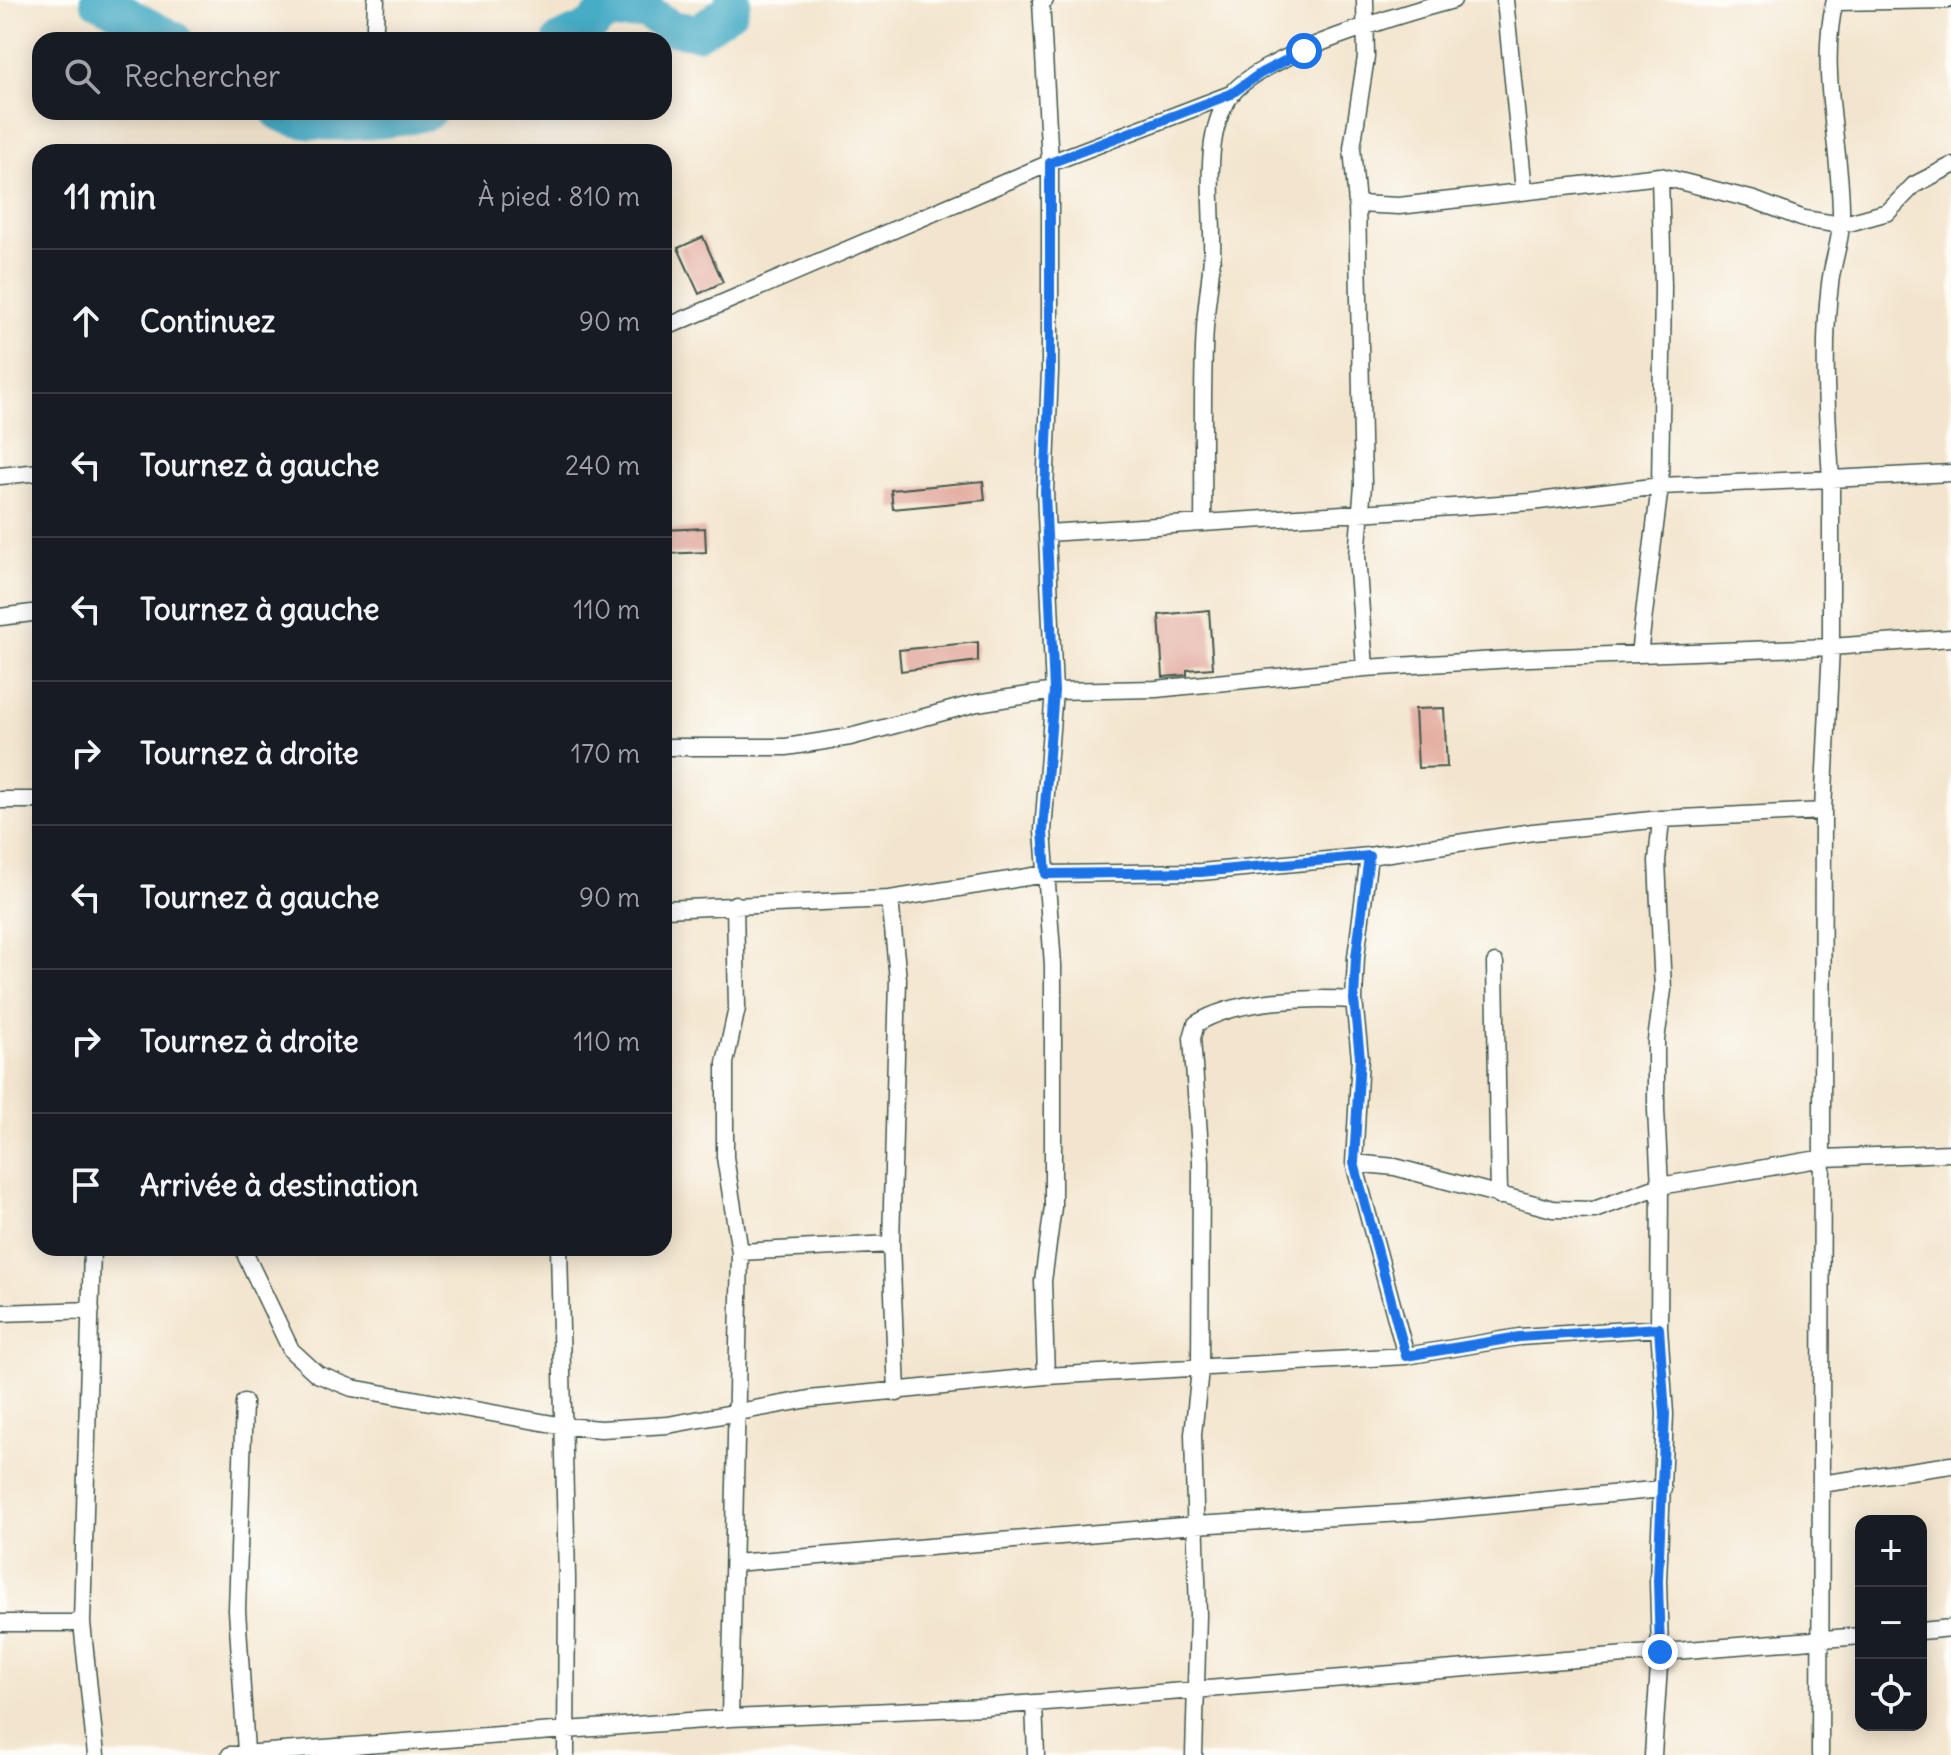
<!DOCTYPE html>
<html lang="fr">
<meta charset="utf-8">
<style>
body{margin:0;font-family:Delius,sans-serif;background:#20242c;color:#f1f3f6}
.controls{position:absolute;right:24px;bottom:24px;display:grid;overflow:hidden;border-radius:16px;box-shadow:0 4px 20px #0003}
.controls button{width:72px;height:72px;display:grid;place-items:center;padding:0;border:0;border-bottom:2px solid #363941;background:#171b24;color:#f1f3f6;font:40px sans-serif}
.stop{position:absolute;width:24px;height:24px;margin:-18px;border:6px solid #1a73e8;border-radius:50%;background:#fff}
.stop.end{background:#1a73e8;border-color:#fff;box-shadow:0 2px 8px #0008}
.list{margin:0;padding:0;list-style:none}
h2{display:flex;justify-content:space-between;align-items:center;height:104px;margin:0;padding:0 32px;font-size:34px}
h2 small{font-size:26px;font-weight:400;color:#9ea1a6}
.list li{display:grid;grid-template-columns:52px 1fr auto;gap:24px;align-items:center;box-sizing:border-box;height:144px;padding:0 32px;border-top:2px solid #363941}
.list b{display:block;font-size:30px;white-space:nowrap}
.list em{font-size:26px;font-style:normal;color:#9ea1a6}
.icon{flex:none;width:44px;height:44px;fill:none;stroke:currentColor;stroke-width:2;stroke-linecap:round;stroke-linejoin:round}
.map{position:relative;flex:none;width:1951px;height:1755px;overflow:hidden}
.search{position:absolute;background:#171b24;box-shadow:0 4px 20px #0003;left:32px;top:32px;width:640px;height:88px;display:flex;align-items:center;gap:20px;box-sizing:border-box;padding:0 28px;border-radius:24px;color:#9ea1a6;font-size:30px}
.panel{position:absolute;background:#171b24;box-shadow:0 4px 20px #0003;left:32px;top:144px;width:640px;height:1112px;border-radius:24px}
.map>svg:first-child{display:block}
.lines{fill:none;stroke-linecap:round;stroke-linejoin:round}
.river{stroke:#46acc6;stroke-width:36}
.building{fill:#e4aea1}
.minor-casing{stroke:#3f564b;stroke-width:19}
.minor{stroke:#fff;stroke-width:16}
.route{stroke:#1a73e8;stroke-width:10}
</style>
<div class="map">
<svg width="1951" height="1755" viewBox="0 0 1951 1755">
<rect width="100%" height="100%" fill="#fdfcf7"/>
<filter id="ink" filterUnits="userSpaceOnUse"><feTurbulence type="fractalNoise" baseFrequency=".0125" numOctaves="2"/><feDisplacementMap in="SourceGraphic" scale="16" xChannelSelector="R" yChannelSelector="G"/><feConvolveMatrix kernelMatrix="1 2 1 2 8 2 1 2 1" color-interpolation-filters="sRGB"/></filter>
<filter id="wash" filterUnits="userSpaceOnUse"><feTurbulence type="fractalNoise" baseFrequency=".006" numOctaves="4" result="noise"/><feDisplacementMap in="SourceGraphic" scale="32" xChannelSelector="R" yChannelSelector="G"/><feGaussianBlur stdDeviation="1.8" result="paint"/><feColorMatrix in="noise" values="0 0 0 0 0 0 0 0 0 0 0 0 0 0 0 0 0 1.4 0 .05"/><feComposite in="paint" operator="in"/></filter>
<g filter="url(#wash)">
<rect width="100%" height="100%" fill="#f3e5cd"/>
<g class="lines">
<path class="river" d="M 98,0 L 175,40
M 561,40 L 589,28 L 604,14 L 645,10 L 671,28 L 698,32 L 730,10 L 733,0
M 279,112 C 309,131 394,121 428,112"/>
</g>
<g id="blocks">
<path class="building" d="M 703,237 L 723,282 L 699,294 L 678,248 Z
M 983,481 L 985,500 L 893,509 L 891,490 Z
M 705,528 L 706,552 L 664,554 L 664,530 Z
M 1209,610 L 1213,668 L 1187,670 L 1187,675 L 1163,677 L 1159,615 Z
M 978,642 L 978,661 L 901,671 L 899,650 Z
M 1444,708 L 1447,767 L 1418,768 L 1415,709 Z"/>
</g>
</g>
<g filter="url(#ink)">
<use href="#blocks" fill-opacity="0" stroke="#3f564b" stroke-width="2"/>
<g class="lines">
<g class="minor-casing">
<path id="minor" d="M 1045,0 L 1041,1 L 1050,163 L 1050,371 L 1045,492 L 1054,691 L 1043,831 L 1053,965 L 1053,1207 L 1043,1281 L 1046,1376
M 1505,0 L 1524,190
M 1835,2 L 1948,0
M 375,26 L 376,0
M 1357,204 L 1399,206 L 1660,176 L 1754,200 L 1804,219 L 1841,225 L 1888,212 L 1914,185 L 1951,166
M 664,328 L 1050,163 L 1231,94
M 0,476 L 40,472
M 1203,523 C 1204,458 1201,393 1205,328 C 1206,304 1211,280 1212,255 C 1214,208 1200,136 1231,95 C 1261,55 1404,13 1453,0
M 1047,533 L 1531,502 L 1660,486 L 1831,479 C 1827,414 1822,349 1830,284 C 1832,264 1840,244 1841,224 C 1843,150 1817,74 1835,0
M 0,617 L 40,612
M 1639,654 L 1660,486 L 1663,287 L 1660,176
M 1365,668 L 1357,556 L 1363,485 L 1357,204 L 1352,148 L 1366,57 L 1365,0
M 664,747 L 786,747 L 850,737 L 977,703 L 1054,691 L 1156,689 L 1365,668 L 1529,658 L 1831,647 L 1951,638
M 0,800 L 40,800
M 1369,856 L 1356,957 L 1354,1000 L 1360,1058 L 1354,1163 L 1406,1356
M 890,899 L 898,979 L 891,1244 L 897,1393
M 664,909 L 890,899 L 1046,874 L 1201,872 L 1369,856 L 1533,832 L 1661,819 L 1823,811
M 1495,963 L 1499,1196
M 1354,1163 L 1395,1167 L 1553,1209 L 1594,1210 L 1660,1186 L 1824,1158 L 1951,1153
M 92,1248 L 82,1623 L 96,1755
M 246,1248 L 246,1256 L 291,1350 L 317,1374 L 352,1388 L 564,1426 L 601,1429 L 668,1425 L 809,1399 L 1046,1376 L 1406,1356 L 1519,1337 L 1659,1328
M 559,1248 L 567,1578 L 566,1755
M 740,1252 L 891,1244
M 0,1313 L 91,1310
M 244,1402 L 237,1610 L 246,1752
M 1821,1484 L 1951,1465
M 734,1563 L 1195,1525 L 1421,1512 L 1663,1489
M 0,1623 L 82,1623
M 1921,1631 L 1951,1628
M 1034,1703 L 1036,1755
M 730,1718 L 740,1252 L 725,1157 L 725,1063 L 737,1008 L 735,904
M 230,1755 L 730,1718 L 985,1707 L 1861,1636
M 1194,1755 L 1198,1615 L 1193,1434 L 1200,1370 L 1201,1162 L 1192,1038 L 1196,1024 C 1235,999 1309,997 1354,1000
M 1653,1755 L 1660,1652 L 1658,1581 L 1665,1414 L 1659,1328 L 1660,1186 L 1656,1110 L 1656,1040 L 1663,990 L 1657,861 L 1661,819
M 1820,1755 L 1823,811 L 1831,647 L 1831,479 L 1951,473"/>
</g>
<use href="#minor" class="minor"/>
</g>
</g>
<g class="lines" filter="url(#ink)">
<path class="route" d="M 1304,51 L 1261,73 L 1231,94 L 1050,163 L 1050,371 L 1045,492 L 1054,691 L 1043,831 L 1046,874 L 1201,872 L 1369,856 L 1356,957 L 1354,1000 L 1360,1058 L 1354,1163 L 1406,1356 L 1519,1337 L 1659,1328 L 1665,1414 L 1658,1581 L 1660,1652"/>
</g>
</svg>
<div class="controls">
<button>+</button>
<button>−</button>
<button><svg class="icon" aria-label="locate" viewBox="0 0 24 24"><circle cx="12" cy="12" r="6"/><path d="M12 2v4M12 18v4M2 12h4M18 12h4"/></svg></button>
</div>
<div class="stop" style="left:1304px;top:51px"></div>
<div class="stop end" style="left:1660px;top:1652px"></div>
<div class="search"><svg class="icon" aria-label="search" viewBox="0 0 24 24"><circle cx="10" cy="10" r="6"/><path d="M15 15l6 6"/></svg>Rechercher</div>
<section class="panel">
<h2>11 min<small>À pied · 810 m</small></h2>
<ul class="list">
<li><svg class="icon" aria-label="ahead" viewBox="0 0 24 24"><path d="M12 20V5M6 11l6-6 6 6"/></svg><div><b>Continuez</b></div><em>90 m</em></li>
<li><svg class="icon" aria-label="left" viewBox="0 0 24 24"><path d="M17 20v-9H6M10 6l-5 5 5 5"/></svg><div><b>Tournez à gauche</b></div><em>240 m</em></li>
<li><svg class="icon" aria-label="left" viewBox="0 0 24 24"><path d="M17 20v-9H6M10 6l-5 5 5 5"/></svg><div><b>Tournez à gauche</b></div><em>110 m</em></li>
<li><svg class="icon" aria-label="right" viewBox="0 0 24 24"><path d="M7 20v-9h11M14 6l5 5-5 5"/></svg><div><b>Tournez à droite</b></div><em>170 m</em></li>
<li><svg class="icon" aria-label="left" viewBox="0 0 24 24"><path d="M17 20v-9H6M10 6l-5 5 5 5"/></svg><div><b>Tournez à gauche</b></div><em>90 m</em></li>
<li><svg class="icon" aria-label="right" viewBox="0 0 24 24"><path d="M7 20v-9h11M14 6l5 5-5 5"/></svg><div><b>Tournez à droite</b></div><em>110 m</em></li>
<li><svg class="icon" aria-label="arrive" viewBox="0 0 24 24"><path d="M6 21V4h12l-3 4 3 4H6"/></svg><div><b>Arrivée à destination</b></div></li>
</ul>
</section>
</div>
